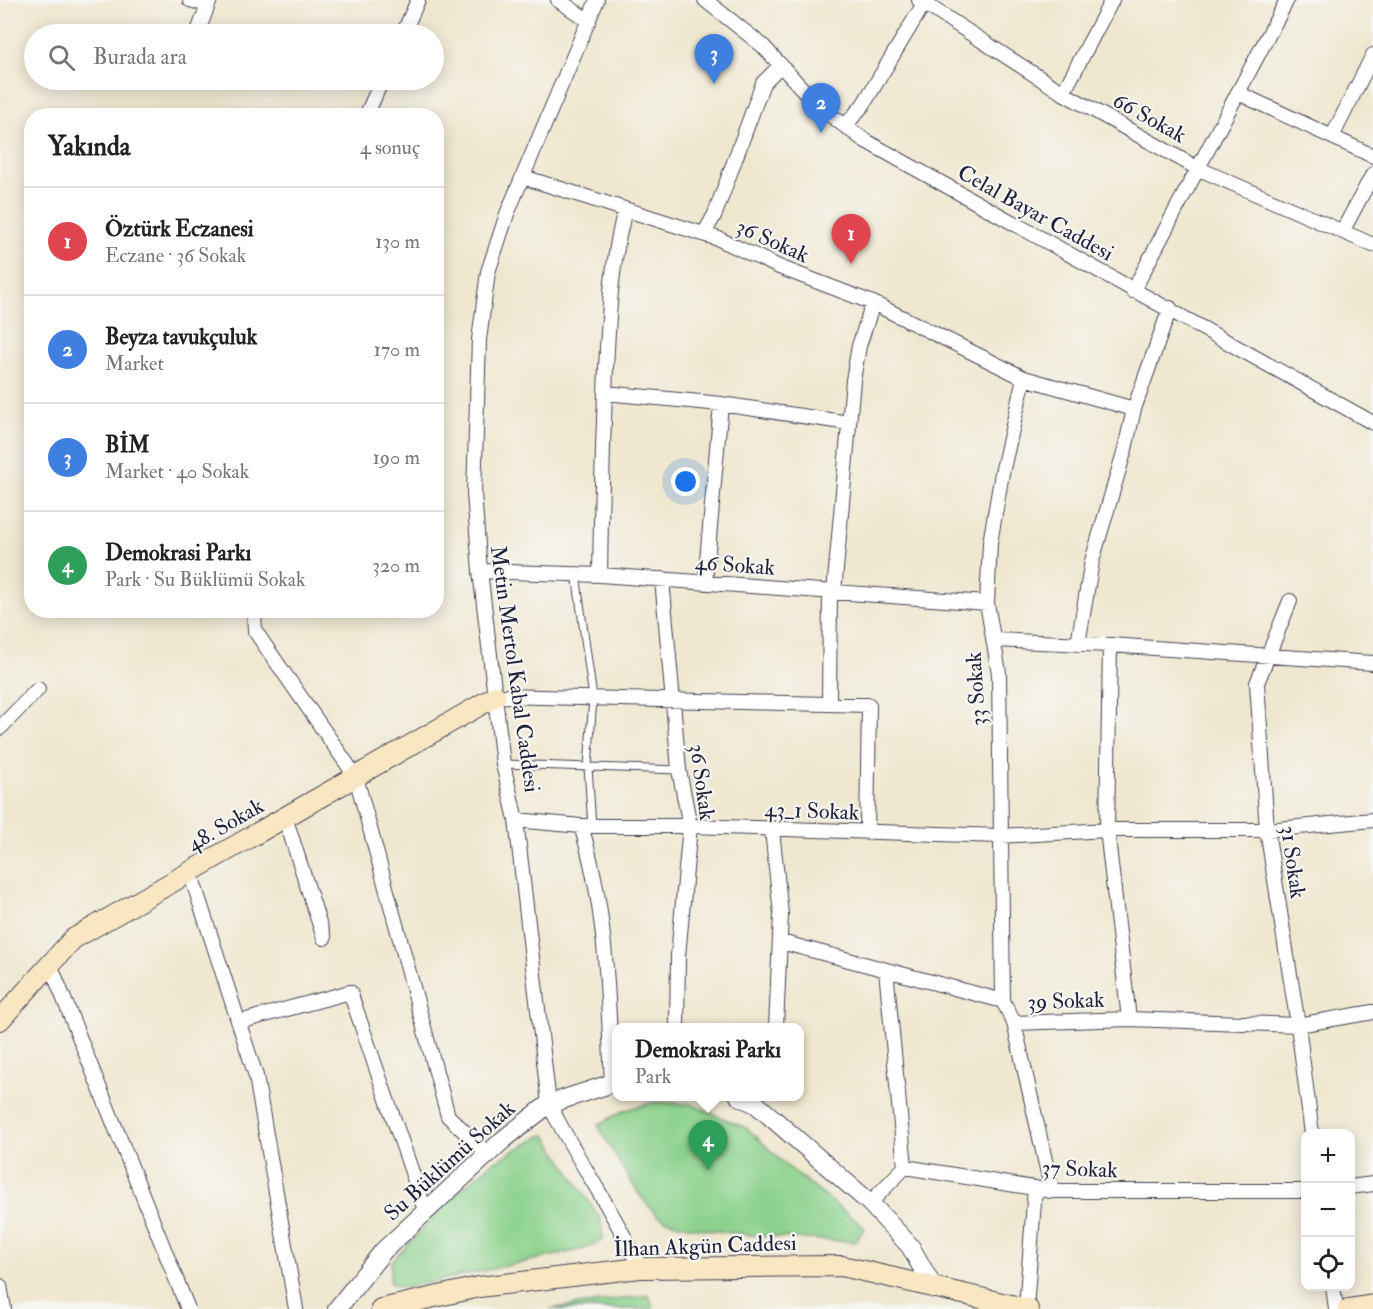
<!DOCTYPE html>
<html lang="tr">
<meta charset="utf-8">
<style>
body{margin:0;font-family:"IM FELL Double Pica",serif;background:#f6f6f6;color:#222}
.controls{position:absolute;right:18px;bottom:18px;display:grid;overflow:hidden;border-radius:12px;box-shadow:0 3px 15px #0003}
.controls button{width:54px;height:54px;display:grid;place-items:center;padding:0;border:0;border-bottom:2px solid #e0e0e0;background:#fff;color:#222;font:30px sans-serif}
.you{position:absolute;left:686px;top:482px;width:21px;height:21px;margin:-15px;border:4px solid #fff;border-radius:50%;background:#1a73e8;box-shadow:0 0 0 9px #1a73e833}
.badge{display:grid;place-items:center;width:39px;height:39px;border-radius:50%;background:#111827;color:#fff;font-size:20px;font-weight:700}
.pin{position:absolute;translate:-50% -50px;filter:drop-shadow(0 2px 3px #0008)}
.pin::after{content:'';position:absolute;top:32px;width:21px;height:18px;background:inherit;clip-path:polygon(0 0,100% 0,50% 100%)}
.popup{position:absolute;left:612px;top:1023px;width:192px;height:78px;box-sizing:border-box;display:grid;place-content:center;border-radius:12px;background:#fff;filter:drop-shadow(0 2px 4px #0005);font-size:20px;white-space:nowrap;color:#767676}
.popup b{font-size:22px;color:#222}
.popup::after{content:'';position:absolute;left:50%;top:100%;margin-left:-12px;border:12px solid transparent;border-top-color:#fff}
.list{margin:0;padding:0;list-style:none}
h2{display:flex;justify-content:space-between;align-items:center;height:78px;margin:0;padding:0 24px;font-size:26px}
h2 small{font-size:20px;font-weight:400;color:#767676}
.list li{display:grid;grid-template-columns:39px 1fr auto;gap:18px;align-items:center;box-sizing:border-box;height:108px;padding:0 24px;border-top:2px solid #e0e0e0}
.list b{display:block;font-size:22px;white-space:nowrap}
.list p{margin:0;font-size:20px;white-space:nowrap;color:#767676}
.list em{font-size:20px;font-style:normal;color:#767676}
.icon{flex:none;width:33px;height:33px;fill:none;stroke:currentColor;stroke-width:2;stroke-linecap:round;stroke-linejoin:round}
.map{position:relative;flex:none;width:1373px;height:1309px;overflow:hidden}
.search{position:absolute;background:#fff;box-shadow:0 3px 15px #0003;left:24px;top:24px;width:420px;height:66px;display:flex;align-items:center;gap:15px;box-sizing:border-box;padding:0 21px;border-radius:33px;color:#767676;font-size:22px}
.panel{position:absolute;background:#fff;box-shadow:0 3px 15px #0003;left:24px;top:108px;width:420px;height:510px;border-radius:24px}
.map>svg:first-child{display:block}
.green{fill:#8cd28d;stroke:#577a64;stroke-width:1.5}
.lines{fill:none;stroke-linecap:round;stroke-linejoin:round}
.service-casing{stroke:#414051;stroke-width:9}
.minor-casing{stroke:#414051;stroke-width:16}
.tertiary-casing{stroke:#414051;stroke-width:20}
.secondary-casing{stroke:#414051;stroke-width:22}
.service{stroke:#fff;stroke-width:7}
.minor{stroke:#fff;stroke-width:14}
.tertiary{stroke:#fff;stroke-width:18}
.secondary{stroke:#f9e7c3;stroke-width:20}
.labels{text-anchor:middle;stroke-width:4.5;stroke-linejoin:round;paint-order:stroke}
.street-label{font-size:22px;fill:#22223b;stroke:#f6f6f2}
</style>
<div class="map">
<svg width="1373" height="1309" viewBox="0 0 1373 1309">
<rect width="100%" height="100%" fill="#f6f6f2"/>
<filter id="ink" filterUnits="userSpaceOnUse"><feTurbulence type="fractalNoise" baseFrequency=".0167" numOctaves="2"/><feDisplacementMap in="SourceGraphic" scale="12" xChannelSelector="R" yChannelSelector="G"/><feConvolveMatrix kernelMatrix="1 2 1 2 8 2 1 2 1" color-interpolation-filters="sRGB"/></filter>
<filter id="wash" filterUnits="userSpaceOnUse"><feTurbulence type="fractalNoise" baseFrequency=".008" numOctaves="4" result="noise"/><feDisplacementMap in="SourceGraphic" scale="24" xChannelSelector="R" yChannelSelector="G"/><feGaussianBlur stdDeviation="1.35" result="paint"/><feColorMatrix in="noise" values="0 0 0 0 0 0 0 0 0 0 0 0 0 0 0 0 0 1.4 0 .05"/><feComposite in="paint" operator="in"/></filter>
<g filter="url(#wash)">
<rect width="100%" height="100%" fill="#efe7cf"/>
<path class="green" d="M 655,1102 L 691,1104 L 748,1129 L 788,1167 L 865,1228 L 855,1242 C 819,1239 678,1235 656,1214 C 632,1190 615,1154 598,1125 L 625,1110 Z
M 545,1134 L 601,1220 L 603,1240 L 584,1249 L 404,1288 L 390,1283 L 391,1262 L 455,1195 L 493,1162 Z
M 649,1295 L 653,1309 L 550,1309 Z"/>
</g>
<g filter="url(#ink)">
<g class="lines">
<g class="service-casing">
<path id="service" d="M 576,574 L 593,698 L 588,767 L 592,827
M 503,764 L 679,770"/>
</g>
<g class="minor-casing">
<path id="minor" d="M 190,0 L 208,5
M 558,0 L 589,21
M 597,0 L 507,214 L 488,272 L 479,340 L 474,493 L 480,571 L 503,764 L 516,820 L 549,1104 C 577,1160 614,1211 640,1268
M 705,0 L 763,46 L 818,106 L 864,140 L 1373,423
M 919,0 L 1063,93 L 1197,168 L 1373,245
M 197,34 L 210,0
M 403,34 L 418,0
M 1063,93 L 1112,0
M 1238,93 L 1373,156
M 366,116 L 382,80
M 845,126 L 863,105 L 926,0
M 1332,137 L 1373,55
M 523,177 L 719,239 L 779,267 L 873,303 L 1024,378 L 1134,409
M 1343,230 L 1373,174
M 704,234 L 715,214 L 763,83 L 781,65
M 1133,291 L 1287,0
M 1024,378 L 1002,473 L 990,543 L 987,603 L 999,673 L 1003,1001 L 1014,1023 L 1129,1019 L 1298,1025 L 1373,1012
M 605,393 L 721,404 L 849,423
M 480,571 L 600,575 L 987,603
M 600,575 C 601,506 603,437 606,368 C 609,311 611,264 625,209
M 662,579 L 679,770 L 690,826 L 678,956 L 677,1028
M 705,583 L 721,404
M 834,592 L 853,380 L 859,346 L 873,303
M 1290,601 L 1257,683 L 1267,830 L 1298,1025 L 1312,1134
M 254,610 L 255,631 L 356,777 L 448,1116 L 488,1154
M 993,640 L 1110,645 L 1373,663
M 1078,644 L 1092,561 L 1125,449 L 1134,409 L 1170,308
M 496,696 L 869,705 L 867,833
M 829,704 L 830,592
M 0,728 L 38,689
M 285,817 L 324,938
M 516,820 L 581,826 L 690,826 L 1000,836 L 1107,830 L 1110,645
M 581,826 C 607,908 608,998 612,1083
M 772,830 L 781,914 L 776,1028
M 190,872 L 256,1076 L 296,1309
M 781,942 L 1003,1001
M 50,964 L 188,1309
M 886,970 L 905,1167
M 1129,1019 L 1107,830 L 1267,830 L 1373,820
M 239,1022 L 350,992 L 425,1210
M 1014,1023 L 1052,1191
M 1350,1187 L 1373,1184
M 870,1203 L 905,1167 L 1052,1191 L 1306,1191
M 0,1286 L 4,1309
M 1333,1286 L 1336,1309
M 1026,1309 L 1035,1188"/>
</g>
<g class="tertiary-casing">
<path id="tertiary" d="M 739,1096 L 756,1104 L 870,1203 L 910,1246 L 934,1289
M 337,1309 L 384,1250 L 504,1139 L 549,1104 L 616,1082"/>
</g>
<g class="secondary-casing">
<path id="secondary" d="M 0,1020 L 73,939 L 496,696
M 381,1309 L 479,1287 L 640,1268 L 842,1266 L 1028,1309
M 1348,1309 L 1373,1305"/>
</g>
<use href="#service" class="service"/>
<use href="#minor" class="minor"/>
<use href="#tertiary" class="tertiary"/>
<use href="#secondary" class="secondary"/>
</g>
</g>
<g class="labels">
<g class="street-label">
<text transform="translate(1150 117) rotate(29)" y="8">66 Sokak</text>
<text transform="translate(1036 212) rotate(29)" y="8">Celal Bayar Caddesi</text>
<text transform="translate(773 240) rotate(24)" y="8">36 Sokak</text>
<text transform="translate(735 564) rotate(4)" y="8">46 Sokak</text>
<text transform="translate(516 669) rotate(82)" y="8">Metin Mertol Kabal Caddesi</text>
<text transform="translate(975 689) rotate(-94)" y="8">33 Sokak</text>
<text transform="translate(703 782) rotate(82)" y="8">36 Sokak</text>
<text transform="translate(812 810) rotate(2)" y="8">43_1 Sokak</text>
<text transform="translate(225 824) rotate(-30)" y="8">48. Sokak</text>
<text transform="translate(1294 862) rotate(82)" y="8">31 Sokak</text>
<text transform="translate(1066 1000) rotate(-2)" y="8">39 Sokak</text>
<text transform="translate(449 1160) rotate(-42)" y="8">Su Büklümü Sokak</text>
<text transform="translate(1080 1168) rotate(2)" y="8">37 Sokak</text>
<text transform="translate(705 1245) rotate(-2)" y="8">İlhan Akgün Caddesi</text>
</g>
</g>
</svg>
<div class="controls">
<button>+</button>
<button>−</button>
<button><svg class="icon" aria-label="locate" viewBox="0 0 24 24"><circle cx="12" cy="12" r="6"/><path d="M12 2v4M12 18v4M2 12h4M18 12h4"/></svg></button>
</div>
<div class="you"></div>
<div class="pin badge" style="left:851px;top:264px;background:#e0444e">1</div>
<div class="pin badge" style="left:821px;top:133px;background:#3f7fe0">2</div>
<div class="pin badge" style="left:714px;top:84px;background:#3f7fe0">3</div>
<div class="pin badge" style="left:708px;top:1170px;background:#2e9e5b">4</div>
<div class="popup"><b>Demokrasi Parkı</b>Park</div>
<div class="search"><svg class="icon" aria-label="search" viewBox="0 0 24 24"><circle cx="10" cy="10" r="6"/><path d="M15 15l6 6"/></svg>Burada ara</div>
<section class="panel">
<h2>Yakında<small>4 sonuç</small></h2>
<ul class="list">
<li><span class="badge" style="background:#e0444e">1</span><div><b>Öztürk Eczanesi</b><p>Eczane · 36 Sokak</p></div><em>130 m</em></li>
<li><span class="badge" style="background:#3f7fe0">2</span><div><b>Beyza tavukçuluk</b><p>Market</p></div><em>170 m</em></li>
<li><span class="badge" style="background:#3f7fe0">3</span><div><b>BİM</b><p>Market · 40 Sokak</p></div><em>190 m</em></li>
<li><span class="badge" style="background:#2e9e5b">4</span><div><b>Demokrasi Parkı</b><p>Park · Su Büklümü Sokak</p></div><em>320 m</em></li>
</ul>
</section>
</div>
